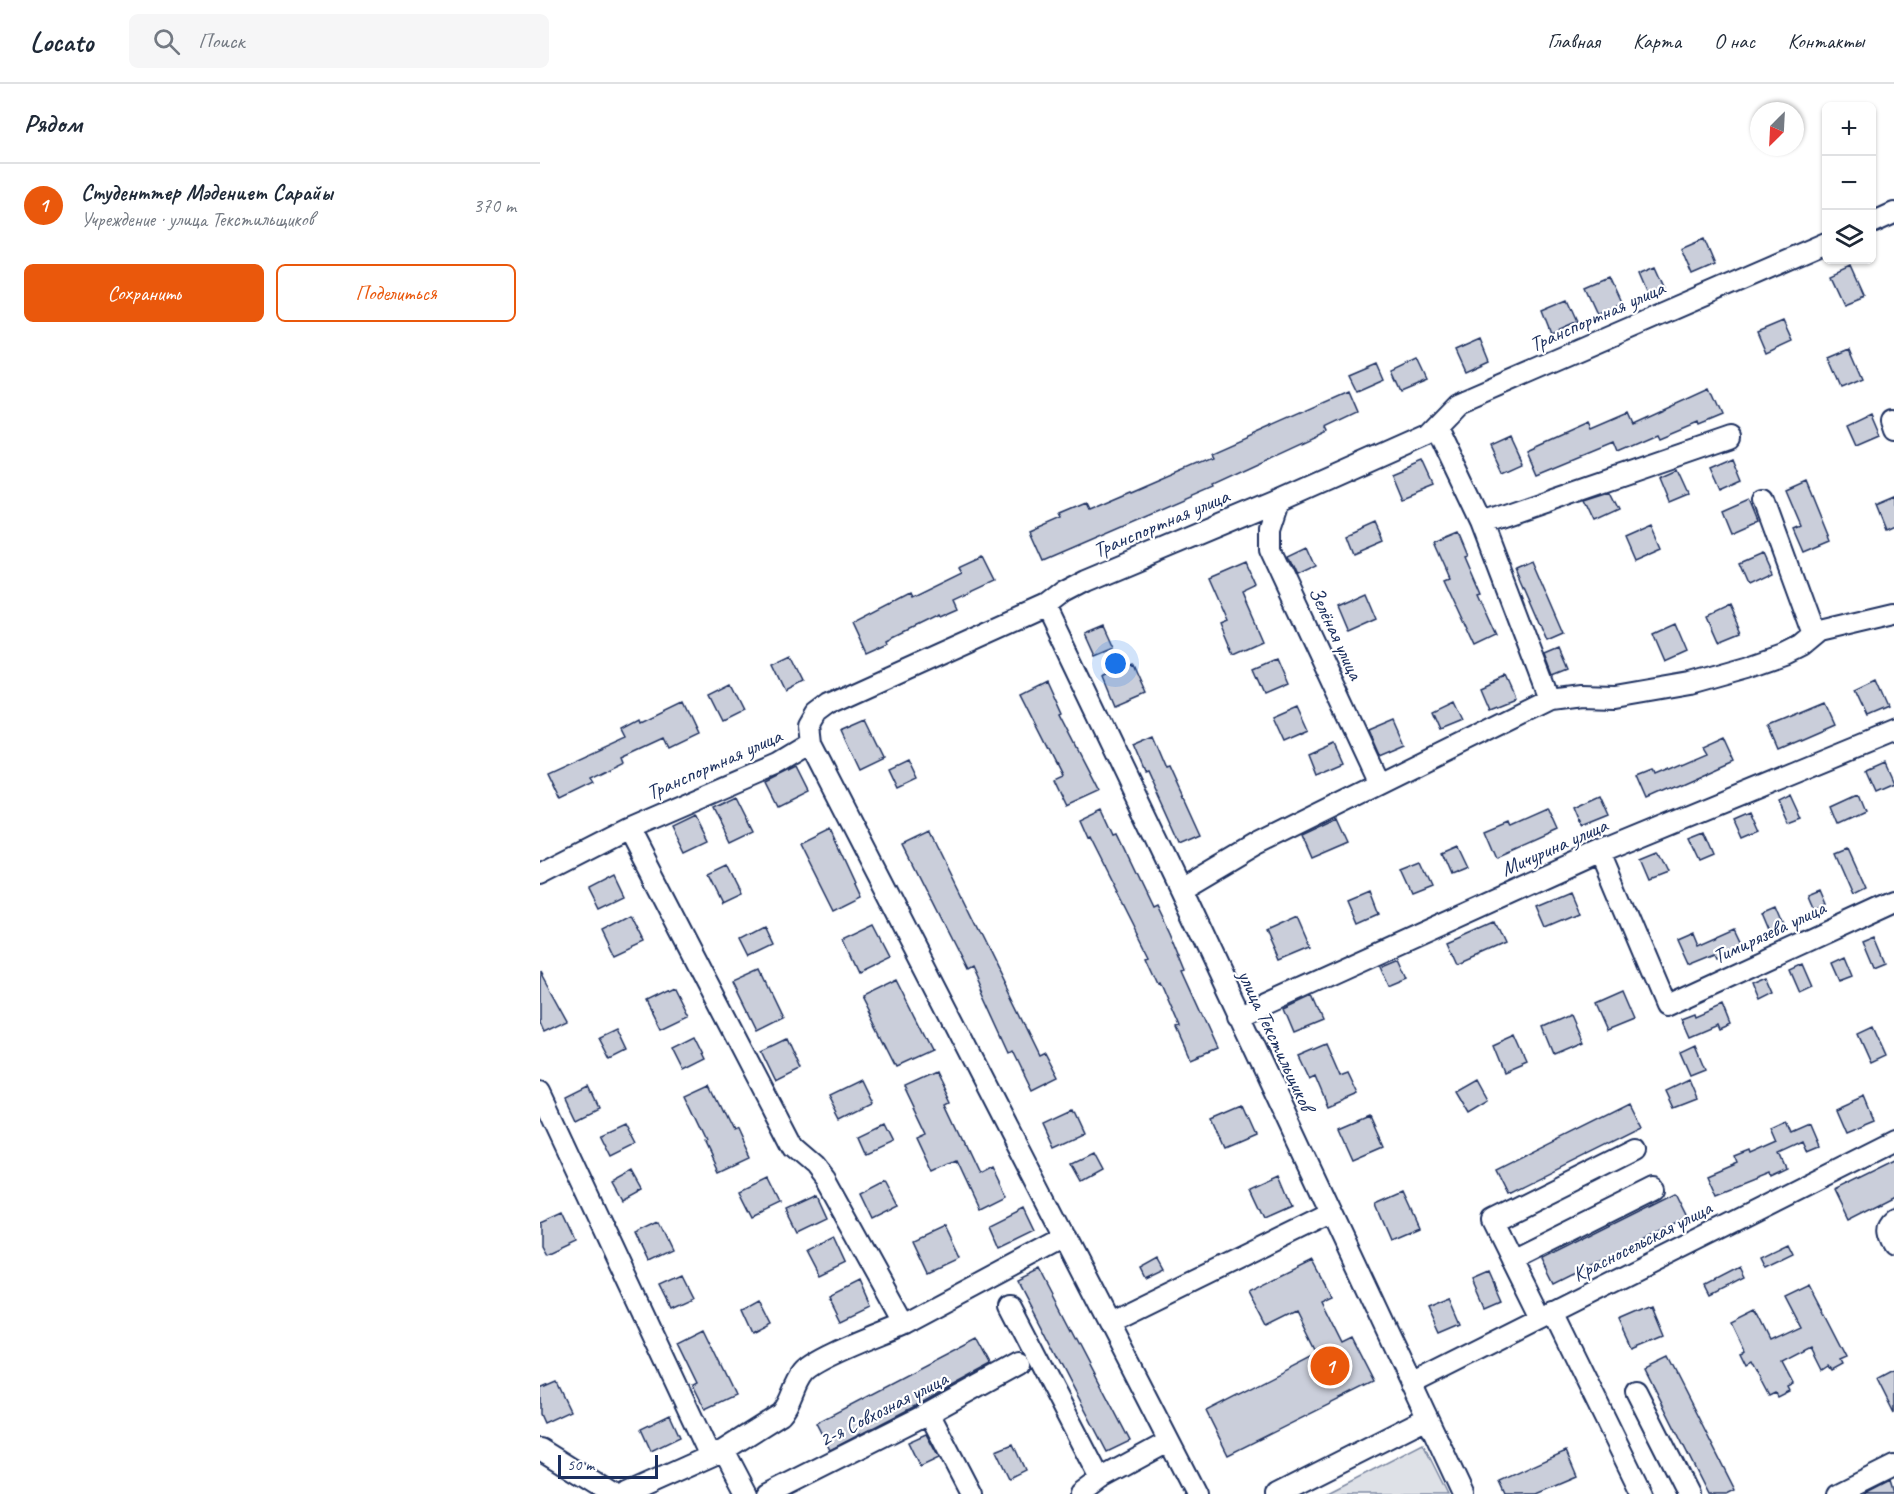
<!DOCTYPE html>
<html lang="ru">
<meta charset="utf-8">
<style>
body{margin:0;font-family:Caveat,sans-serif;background:#f6f6f7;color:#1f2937}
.controls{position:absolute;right:18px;top:18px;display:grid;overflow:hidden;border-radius:9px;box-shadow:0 2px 4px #0004}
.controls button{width:54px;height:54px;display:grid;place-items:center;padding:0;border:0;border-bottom:2px solid #e0e1e3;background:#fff;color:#1f2937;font:30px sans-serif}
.compass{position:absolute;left:1210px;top:18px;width:54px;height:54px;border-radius:50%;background:#fff;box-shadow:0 2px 4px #0004;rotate:204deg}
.scale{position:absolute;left:18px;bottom:15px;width:100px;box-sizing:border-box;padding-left:6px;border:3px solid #1b2f5e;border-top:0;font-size:16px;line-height:21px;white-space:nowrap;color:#1b2f5e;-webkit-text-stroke:4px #fff;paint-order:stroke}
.you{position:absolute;left:576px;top:580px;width:21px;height:21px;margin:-15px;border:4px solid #fff;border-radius:50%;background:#1a73e8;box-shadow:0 0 0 9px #1a73e833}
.badge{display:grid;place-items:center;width:39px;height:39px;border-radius:50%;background:#ea580c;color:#fff;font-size:20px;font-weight:700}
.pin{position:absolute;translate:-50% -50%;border:3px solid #fff;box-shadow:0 2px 6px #0006}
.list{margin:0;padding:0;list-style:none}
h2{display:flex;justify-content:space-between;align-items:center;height:78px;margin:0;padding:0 24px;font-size:26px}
h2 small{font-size:20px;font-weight:400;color:#747a83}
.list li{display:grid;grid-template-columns:39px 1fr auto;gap:18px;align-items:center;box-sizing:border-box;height:84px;padding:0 24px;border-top:2px solid #e0e1e3}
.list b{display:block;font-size:22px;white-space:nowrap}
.list p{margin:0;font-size:20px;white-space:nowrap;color:#747a83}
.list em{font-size:20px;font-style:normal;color:#747a83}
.actions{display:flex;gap:12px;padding:18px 24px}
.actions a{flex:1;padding:14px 0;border:2px solid #ea580c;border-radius:9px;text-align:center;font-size:21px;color:#ea580c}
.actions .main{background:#ea580c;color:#fff}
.icon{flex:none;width:33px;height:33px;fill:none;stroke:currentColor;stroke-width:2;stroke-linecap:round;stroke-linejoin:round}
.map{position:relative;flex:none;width:1354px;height:1410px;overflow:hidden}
header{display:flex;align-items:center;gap:36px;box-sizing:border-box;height:84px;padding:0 30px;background:#fff;border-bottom:2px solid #e0e1e3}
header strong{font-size:28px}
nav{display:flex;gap:33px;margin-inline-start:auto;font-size:21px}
.search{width:420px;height:54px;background:#f6f6f7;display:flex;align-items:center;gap:15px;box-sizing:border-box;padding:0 21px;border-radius:9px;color:#747a83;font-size:22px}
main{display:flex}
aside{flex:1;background:#fff}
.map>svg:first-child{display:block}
.green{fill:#dee1e7;stroke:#7c88a2;stroke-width:1.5}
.building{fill:#caceda;stroke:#1b2f5e;stroke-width:1.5}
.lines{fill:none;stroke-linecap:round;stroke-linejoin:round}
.minor-casing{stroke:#1b2f5e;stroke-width:24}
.minor{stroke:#fff;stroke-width:20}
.labels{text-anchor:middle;stroke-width:4.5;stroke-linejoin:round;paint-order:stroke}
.street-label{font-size:21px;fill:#1b2f5e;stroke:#fff}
</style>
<header>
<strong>Locato</strong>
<div class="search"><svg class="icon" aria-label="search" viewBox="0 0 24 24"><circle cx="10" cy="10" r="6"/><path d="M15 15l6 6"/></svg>Поиск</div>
<nav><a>Главная</a><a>Карта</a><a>О нас</a><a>Контакты</a></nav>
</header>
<main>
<aside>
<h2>Рядом<small></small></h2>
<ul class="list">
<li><span class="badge">1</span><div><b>Студенттер Мәдениет Сарайы</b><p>Учреждение · улица Текстильщиков</p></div><em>370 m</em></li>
</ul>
<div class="actions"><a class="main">Сохранить</a><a>Поделиться</a></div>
</aside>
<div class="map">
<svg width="1354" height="1410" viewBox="0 0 1354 1410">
<rect width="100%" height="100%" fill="#fff"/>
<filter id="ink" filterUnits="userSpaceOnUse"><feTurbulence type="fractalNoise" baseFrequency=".0167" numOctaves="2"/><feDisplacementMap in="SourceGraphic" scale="12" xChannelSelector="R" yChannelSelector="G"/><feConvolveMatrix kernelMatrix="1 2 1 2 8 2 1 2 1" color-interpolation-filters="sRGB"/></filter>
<g filter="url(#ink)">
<path class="green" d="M 883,1360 L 908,1410 L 786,1410 Z"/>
<path class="building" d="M 1164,155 L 1175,181 L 1152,191 L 1141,165 Z
M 1310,181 L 1323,210 L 1303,218 L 1290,190 Z
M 1115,183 L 1124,203 L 1107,211 L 1098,190 Z
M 1068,193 L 1080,219 L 1057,229 L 1045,203 Z
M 1028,215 L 1038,237 L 1011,249 L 1002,226 Z
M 1243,237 L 1252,257 L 1226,269 L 1217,248 Z
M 940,255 L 949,277 L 925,288 L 915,266 Z
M 1310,265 L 1323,295 L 1302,304 L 1289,274 Z
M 877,276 L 887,297 L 861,308 L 852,288 Z
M 837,280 L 844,296 L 817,308 L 809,292 Z
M 1169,305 L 1181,332 L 1157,342 L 1156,339 L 1118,355 L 1116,351 L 1077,368 L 1073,358 L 998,389 L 988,366 L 1048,339 L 1051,345 L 1088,329 L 1093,340 Z
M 809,308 L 818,329 L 786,344 L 788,348 L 673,401 L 674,403 L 503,477 L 490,448 L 522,434 L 520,430 L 546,419 L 549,425 L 591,407 L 592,408 L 673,373 L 671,369 Z
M 1330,331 L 1339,352 L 1316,362 L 1307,342 Z
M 971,352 L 983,378 L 963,387 L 951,361 Z
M 1194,373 L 1203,395 L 1181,405 L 1171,383 Z
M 882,377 L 893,401 L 861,414 L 851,390 Z
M 1137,386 L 1148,410 L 1129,418 L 1119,394 Z
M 1266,398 L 1290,457 L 1264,468 L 1254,445 L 1261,442 L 1246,407 Z
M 1070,408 L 1079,426 L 1055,437 L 1045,416 Z
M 1354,413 L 1354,442 L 1345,446 L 1335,421 Z
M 1209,416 L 1218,438 L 1191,450 L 1182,428 Z
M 837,439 L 845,457 L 815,470 L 808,452 Z
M 1111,443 L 1121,466 L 1094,478 L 1084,455 Z
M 918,448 L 928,472 L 925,473 L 941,510 L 938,511 L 957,553 L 936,563 L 904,494 L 909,492 L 894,458 Z
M 766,463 L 775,483 L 756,492 L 747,472 Z
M 1222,470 L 1231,490 L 1208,501 L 1199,480 Z
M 442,473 L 454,497 L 413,516 L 417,525 L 399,533 L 398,531 L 347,556 L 348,559 L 326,569 L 312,539 L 368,510 L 370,514 L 421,489 L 418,484 Z
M 991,476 L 1023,550 L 1007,557 L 975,483 Z
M 705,477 L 717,504 L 702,511 L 722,557 L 693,570 L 680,539 L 687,536 L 668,493 Z
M 825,509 L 836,535 L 807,548 L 796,522 Z
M 1189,522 L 1201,548 L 1179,557 L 1168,532 Z
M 1135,540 L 1147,568 L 1125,578 L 1113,550 Z
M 565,542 L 575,564 L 556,572 L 546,550 Z
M 1019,565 L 1028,586 L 1013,592 L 1005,571 Z
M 252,571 L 265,597 L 246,607 L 233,580 Z
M 736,575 L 747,600 L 724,610 L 713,585 Z
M 593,580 L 606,609 L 576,622 L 564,593 Z
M 965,592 L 975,614 L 950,624 L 941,603 Z
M 506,596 L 521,629 L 519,630 L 558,706 L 525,721 L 512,694 L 521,690 L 480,609 Z
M 1335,598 L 1347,625 L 1326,634 L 1314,608 Z
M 189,600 L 202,626 L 180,637 L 167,611 Z
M 912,617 L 921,636 L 899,645 L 891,627 Z
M 142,618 L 157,650 L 128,664 L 123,654 L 82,673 L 84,678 L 49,695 L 52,700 L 19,716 L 6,689 L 87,652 L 83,644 L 100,635 L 101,638 Z
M 1285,619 L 1295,641 L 1240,665 L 1230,642 Z
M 758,623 L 769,647 L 744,658 L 733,634 Z
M 326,635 L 345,674 L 320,686 L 301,646 Z
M 854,635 L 865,660 L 839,671 L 828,646 Z
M 613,652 L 627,685 L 630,684 L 661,752 L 640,761 L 607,688 L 604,689 L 592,661 Z
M 1182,653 L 1193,677 L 1106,716 L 1096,693 L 1111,687 L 1113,692 L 1164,670 L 1160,663 Z
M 794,659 L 803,679 L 775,691 L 767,671 Z
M 367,677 L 376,696 L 357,705 L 348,686 Z
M 1343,678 L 1352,698 L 1334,706 L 1325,686 Z
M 256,684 L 268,708 L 238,723 L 226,699 Z
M 1250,711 L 1261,735 L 1248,740 L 1238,717 Z
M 1318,711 L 1325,728 L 1299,740 L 1292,723 Z
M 1061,712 L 1070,732 L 1043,743 L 1035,724 Z
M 196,713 L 213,747 L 190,758 L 173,724 Z
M 1008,725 L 1018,747 L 958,774 L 946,746 L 970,736 L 972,741 Z
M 563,726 L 575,752 L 578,751 L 612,822 L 616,820 L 629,847 L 645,886 L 642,887 L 677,964 L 651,975 L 637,944 L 640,943 L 620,897 L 618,898 L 606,872 L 609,871 L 550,754 L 548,755 L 540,737 Z
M 1209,728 L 1218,748 L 1202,755 L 1193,735 Z
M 154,731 L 167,757 L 144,768 L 131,742 Z
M 798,734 L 809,758 L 772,774 L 762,751 Z
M 290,745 L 321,812 L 293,826 L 260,760 Z
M 390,749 L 499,971 L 505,968 L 518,993 L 492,1006 L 473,967 L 470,969 L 431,884 L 426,887 L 363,762 Z
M 1165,749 L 1175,772 L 1161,778 L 1150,755 Z
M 917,763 L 927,784 L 910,791 L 901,770 Z
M 1308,765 L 1326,805 L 1314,811 L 1296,770 Z
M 1118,766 L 1128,787 L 1110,794 L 1101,773 Z
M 881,779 L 892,803 L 872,811 L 861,787 Z
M 186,782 L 200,810 L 181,819 L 167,791 Z
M 74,790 L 84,811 L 59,823 L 49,803 Z
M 1280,805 L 1286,819 L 1274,824 L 1268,810 Z
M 830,807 L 839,830 L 819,839 L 809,816 Z
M 1029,808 L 1038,829 L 1005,843 L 996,822 Z
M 1236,823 L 1244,842 L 1230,848 L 1222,829 Z
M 91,830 L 105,858 L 75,872 L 62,845 Z
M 756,834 L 769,864 L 738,877 L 725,848 Z
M 954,838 L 964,860 L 919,880 L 909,858 Z
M 334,841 L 350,872 L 317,888 L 302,856 Z
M 226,843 L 235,862 L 212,873 L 203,855 Z
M 1196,844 L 1204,861 L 1177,873 L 1175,869 L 1148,880 L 1137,856 L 1153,849 L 1158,861 Z
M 1334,853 L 1345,879 L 1333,884 L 1322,858 Z
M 1305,873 L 1313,892 L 1300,897 L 1292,879 Z
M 859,874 L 868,894 L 849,902 L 840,882 Z
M 1263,880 L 1273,903 L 1260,909 L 1250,886 Z
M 221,887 L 243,933 L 217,946 L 194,899 Z
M 0,888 L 27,937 L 4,948 L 0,939 Z
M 1228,893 L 1235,909 L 1221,916 L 1214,899 Z
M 356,896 L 391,966 L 356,982 L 321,913 Z
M 133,903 L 147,931 L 120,944 L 106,916 Z
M 1081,908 L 1093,936 L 1066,947 L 1054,920 Z
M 772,912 L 783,937 L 754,949 L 744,925 Z
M 1182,921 L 1190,941 L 1179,946 L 1177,941 L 1149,953 L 1141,935 L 1154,930 L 1155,933 Z
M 1030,931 L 1042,958 L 1014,970 L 1003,943 Z
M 1333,943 L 1346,972 L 1331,979 L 1318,950 Z
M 76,946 L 86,967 L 70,975 L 59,954 Z
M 975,952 L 987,979 L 964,989 L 953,962 Z
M 155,953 L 166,975 L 144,986 L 133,964 Z
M 246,955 L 260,986 L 236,998 L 221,967 Z
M 786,960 L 800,992 L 808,989 L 818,1010 L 788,1023 L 775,992 L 769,995 L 758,972 Z
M 1155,961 L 1165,985 L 1150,991 L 1140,968 Z
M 395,988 L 410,1019 L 406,1021 L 438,1089 L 451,1082 L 465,1111 L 439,1124 L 417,1077 L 394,1088 L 378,1054 L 387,1050 L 364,1002 Z
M 934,995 L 946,1017 L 926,1029 L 913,1007 Z
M 320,996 L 331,1019 L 301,1034 L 289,1011 Z
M 1149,996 L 1157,1015 L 1134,1024 L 1126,1007 Z
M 49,1002 L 59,1023 L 37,1034 L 27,1013 Z
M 170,1002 L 192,1047 L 196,1045 L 209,1073 L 179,1087 L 166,1060 L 168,1059 L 146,1013 Z
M 1324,1012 L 1334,1036 L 1305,1048 L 1295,1025 Z
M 1090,1019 L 1102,1043 L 968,1110 L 956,1086 Z
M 703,1023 L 716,1052 L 686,1065 L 673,1036 Z
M 531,1026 L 542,1050 L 514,1063 L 503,1039 Z
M 830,1033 L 843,1062 L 813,1075 L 800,1046 Z
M 1247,1037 L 1252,1049 L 1270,1041 L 1279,1062 L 1267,1067 L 1263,1058 L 1239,1069 L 1246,1085 L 1229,1093 L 1228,1090 L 1176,1111 L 1167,1091 L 1197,1078 L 1195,1073 L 1210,1067 L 1211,1070 L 1238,1058 L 1232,1044 Z
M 84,1039 L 95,1060 L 71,1072 L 60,1050 Z
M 343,1040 L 352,1058 L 326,1070 L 318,1052 Z
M 553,1070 L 562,1087 L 542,1098 L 532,1080 Z
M 1354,1077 L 1354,1112 L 1307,1136 L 1293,1107 Z
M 94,1087 L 104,1105 L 84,1116 L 74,1098 Z
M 740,1090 L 753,1121 L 726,1133 L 712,1103 Z
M 227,1094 L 240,1120 L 213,1133 L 200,1107 Z
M 346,1097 L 359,1122 L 333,1135 L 321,1110 Z
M 863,1109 L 879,1144 L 851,1156 L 836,1121 Z
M 1135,1109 L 1147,1133 L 1013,1200 L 1001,1176 Z
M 275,1112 L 285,1134 L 256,1148 L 245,1126 Z
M 484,1124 L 495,1147 L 460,1164 L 450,1141 Z
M 22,1129 L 35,1157 L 5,1171 L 0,1162 L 0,1139 Z
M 118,1139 L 131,1166 L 108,1177 L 95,1150 Z
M 403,1142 L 418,1174 L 388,1188 L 373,1156 Z
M 293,1152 L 305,1178 L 278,1191 L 265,1166 Z
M 1248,1159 L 1253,1169 L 1224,1183 L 1219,1173 Z
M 619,1174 L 625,1185 L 606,1194 L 601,1184 Z
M 773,1177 L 791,1211 L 780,1216 L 801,1258 L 811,1253 L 834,1298 L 688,1371 L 666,1327 L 777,1270 L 756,1228 L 726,1243 L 708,1209 Z
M 1199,1183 L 1204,1193 L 1171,1210 L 1166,1200 Z
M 501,1186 L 590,1357 L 567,1368 L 478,1197 Z
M 950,1188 L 962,1215 L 946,1222 L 934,1195 Z
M 141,1190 L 152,1212 L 130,1222 L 119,1200 Z
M 319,1198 L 330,1223 L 301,1237 L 289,1213 Z
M 1270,1201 L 1307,1273 L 1300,1276 L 1302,1280 L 1291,1286 L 1288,1282 L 1282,1286 L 1271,1264 L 1242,1279 L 1253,1300 L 1247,1303 L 1249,1307 L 1237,1313 L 1235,1309 L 1229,1312 L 1211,1278 L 1206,1281 L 1200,1269 L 1205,1267 L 1192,1240 L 1216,1228 L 1231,1258 L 1261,1244 L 1245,1213 Z
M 220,1214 L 232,1238 L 213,1248 L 202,1224 Z
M 908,1214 L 919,1240 L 898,1249 L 886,1223 Z
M 1112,1223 L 1124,1252 L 1093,1265 L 1080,1237 Z
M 163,1245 L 195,1311 L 165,1325 L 153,1301 L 157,1299 L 137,1258 Z
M 437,1255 L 451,1281 L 383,1318 L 290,1366 L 276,1339 Z
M 1128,1274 L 1195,1406 L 1187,1410 L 1168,1410 L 1105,1285 Z
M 1354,1286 L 1354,1329 L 1337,1295 Z
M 16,1298 L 30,1327 L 4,1339 L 0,1330 L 0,1305 Z
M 130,1331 L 140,1353 L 111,1367 L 101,1345 Z
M 386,1350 L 399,1374 L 380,1383 L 368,1358 Z
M 473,1360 L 485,1386 L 469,1394 L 456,1367 Z
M 1026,1367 L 1037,1393 L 997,1410 L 966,1410 L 960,1397 Z
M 1350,1397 L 1354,1410 L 1325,1410 Z"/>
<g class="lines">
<g class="minor-casing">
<path id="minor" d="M 1332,139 L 1354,129
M 1351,336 L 1354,345
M 896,342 L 942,439 L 1009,615
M 739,416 L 730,443 L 730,465 L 839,699
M 1224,417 L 1273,551
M 942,439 L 1189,354
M 505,523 L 640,805 L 923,1410
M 271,660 L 656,1410
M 88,745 L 253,1064 L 274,1082 L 284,1095 L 364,1240 C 342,1250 276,1273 263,1289 C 253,1301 252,1318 241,1330 L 184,1366 L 207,1410
M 1060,768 L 1125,922 L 1354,817
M 0,790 L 88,745 L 238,680 L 271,660 L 269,642 L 276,630 L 288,621 L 505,523 L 523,509 L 546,497 L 739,416 L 887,350 L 917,319 L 1286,159
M 640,805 L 716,760 L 1009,615 L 1040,611 L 1075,612 L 1150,599 L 1207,583 L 1244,570 L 1260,562 L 1278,547 L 1354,529
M 698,932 L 1060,768 L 1354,647
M 0,1008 L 170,1372
M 1354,1134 C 1344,1142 1349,1152 1354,1161
M 972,1176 L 1114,1105
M 470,1221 L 560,1395 L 628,1358
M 1013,1228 L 1102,1410
M 1001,1234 L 953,1137 L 1095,1066
M 568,1238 L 790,1129
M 364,1240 L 525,1154
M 871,1300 L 1354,1057
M 1096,1307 L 1148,1410
M 389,1329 L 431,1410
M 0,1365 L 72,1410
M 86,1410 L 182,1367
M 228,1410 L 389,1329 L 478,1280
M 540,1410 L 560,1395
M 737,1410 L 887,1334
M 1298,1410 L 1354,1382"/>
</g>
<use href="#minor" class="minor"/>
</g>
</g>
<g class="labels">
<g class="street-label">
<text transform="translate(1057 232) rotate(-24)" y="7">Транспортная улица</text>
<text transform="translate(621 439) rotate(-23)" y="7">Транспортная улица</text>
<text transform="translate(796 549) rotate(65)" y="7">Зелёная улица</text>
<text transform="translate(174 680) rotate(-24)" y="7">Транспортная улица</text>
<text transform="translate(1014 763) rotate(-24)" y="7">Мичурина улица</text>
<text transform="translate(1229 848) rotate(-25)" y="7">Тимирязева улица</text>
<text transform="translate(736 956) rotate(65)" y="7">улица Текстильщиков</text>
<text transform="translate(1102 1157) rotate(-27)" y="7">Красносельская улица</text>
<text transform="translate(343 1325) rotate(-27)" y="7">2-я Совхозная улица</text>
</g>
</g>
</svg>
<div class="controls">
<button>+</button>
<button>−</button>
<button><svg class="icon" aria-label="layers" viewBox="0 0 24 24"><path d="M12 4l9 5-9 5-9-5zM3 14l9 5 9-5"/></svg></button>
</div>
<svg class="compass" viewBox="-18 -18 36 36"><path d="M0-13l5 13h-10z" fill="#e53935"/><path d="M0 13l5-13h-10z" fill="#747a83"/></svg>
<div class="scale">50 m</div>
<div class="you"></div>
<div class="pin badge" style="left:790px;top:1282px">1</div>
</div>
</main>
